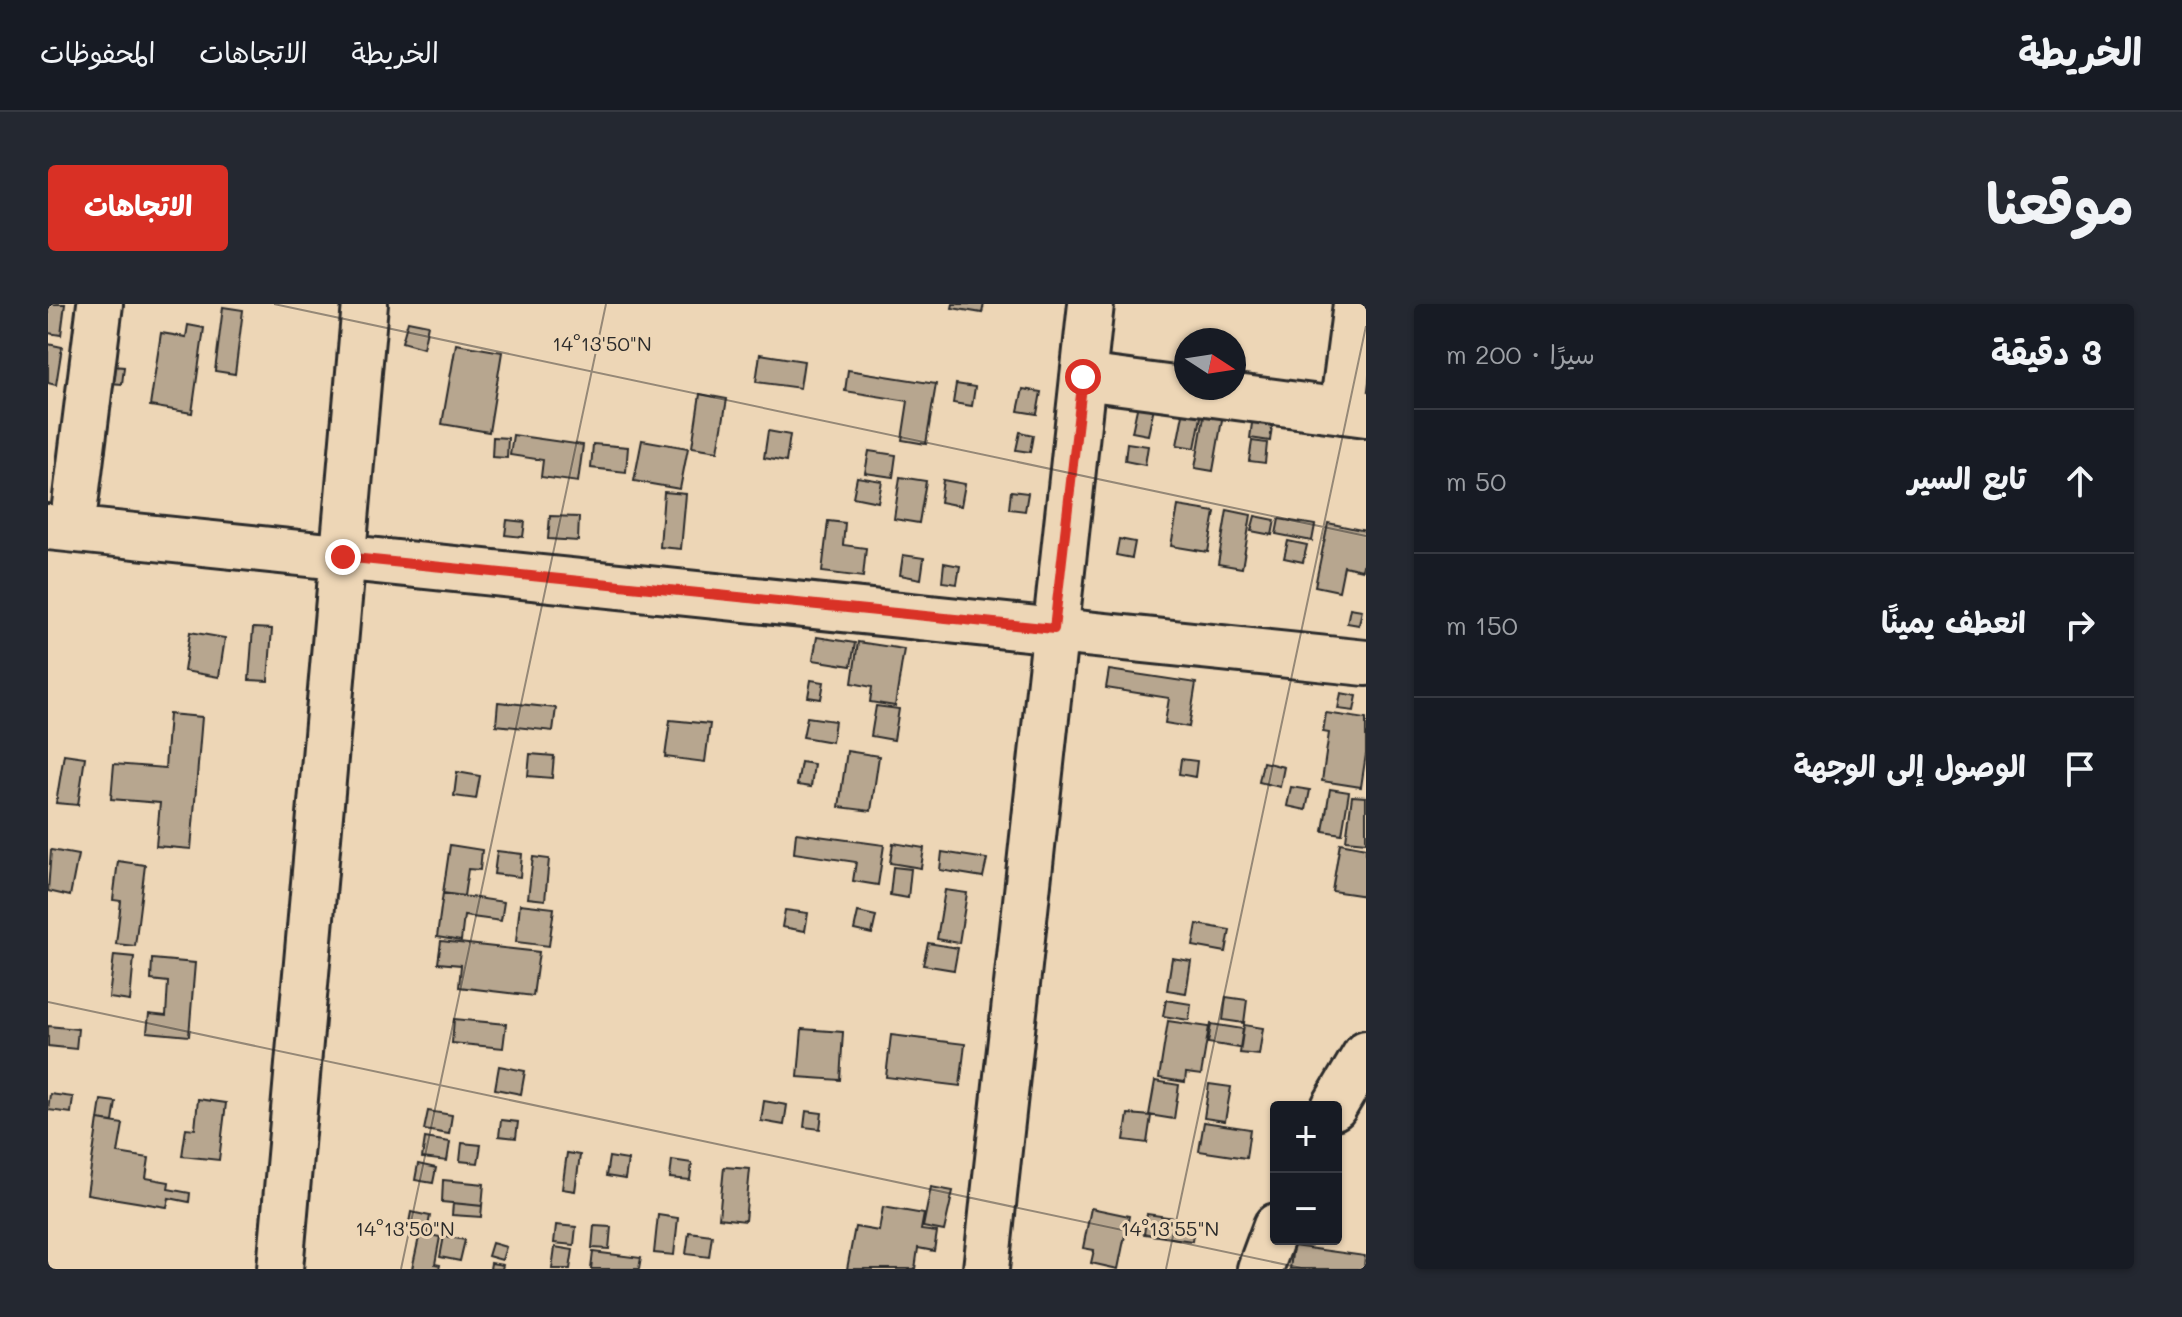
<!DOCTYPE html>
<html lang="ar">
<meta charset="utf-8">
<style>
body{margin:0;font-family:Mali,"Playpen Sans Arabic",sans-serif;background:#242831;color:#f1f3f6;direction:rtl}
.controls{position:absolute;right:24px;bottom:24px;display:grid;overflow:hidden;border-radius:8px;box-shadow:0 2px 6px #0004}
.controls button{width:72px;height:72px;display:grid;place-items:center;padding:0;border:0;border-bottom:2px solid #363941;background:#171b24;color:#f1f3f6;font:40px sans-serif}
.compass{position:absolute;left:1126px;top:24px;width:72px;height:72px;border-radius:50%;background:#171b24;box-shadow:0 2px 6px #0004;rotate:102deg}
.stop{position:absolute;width:24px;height:24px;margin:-18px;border:6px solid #d93025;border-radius:50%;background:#fff}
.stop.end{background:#d93025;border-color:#fff;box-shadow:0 2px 8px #0008}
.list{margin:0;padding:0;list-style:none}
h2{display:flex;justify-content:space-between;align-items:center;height:104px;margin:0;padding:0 32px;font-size:34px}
h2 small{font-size:26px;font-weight:400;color:#9ea1a6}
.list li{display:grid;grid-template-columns:52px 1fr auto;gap:24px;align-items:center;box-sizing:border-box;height:144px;padding:0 32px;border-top:2px solid #363941}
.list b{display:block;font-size:30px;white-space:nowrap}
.list em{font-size:26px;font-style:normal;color:#9ea1a6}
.icon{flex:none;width:44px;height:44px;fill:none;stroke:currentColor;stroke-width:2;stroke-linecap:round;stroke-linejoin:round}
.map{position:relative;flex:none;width:1318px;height:965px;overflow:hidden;direction:ltr;border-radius:8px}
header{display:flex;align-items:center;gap:48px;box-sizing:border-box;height:112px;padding:0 40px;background:#171b24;border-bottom:2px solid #363941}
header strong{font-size:38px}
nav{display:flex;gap:44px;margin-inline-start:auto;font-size:28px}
.intro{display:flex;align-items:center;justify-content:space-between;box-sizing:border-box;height:192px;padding:0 48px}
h1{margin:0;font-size:56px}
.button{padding:20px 36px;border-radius:8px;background:#d93025;color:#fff;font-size:28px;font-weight:700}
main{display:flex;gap:48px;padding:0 48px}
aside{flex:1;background:#171b24;border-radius:8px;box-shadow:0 2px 6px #0004}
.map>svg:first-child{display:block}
.building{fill:#b7a68f;stroke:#2b2b2b;stroke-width:2}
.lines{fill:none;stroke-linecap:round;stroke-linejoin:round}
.minor-casing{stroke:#2b2b2b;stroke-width:50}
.minor{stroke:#edd6b6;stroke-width:44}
.route{stroke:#d93025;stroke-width:10}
.ticks{fill:none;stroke:#2b2b2b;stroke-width:2;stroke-opacity:0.45}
.ticks-label{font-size:20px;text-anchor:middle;fill:#2b2b2b;stroke:#edd6b6;stroke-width:6;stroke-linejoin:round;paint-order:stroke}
</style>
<header>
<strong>الخريطة</strong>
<nav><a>الخريطة</a><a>الاتجاهات</a><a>المحفوظات</a></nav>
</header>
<div class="intro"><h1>موقعنا</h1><a class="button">الاتجاهات</a></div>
<main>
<aside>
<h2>3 دقيقة<small>سيرًا · 200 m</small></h2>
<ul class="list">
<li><svg class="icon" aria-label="ahead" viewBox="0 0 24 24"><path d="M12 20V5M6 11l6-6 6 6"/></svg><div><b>تابع السير</b></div><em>50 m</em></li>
<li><svg class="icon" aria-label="right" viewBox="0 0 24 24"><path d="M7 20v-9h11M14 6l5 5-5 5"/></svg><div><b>انعطف يمينًا</b></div><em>150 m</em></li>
<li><svg class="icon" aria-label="arrive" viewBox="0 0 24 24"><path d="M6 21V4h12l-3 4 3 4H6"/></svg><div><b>الوصول إلى الوجهة</b></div></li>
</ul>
</aside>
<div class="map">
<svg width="1318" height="965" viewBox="0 0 1318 965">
<rect width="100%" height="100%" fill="#edd6b6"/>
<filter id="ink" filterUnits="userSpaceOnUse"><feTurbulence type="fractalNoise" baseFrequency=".0125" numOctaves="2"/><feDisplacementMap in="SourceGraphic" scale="16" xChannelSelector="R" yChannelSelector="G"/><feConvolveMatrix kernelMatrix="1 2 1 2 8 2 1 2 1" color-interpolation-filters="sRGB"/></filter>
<g filter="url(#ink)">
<path class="building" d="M 0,0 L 17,0 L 13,31 L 0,29 Z
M 905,0 L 936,0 L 934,9 L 904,4 Z
M 175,3 L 195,6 L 187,70 L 167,67 Z
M 360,17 L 380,21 L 375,44 L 354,38 Z
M 140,21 L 156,24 L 144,109 L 102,102 L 113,29 L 138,33 Z
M 0,40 L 14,43 L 8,81 L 0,79 Z
M 408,40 L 454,48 L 441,128 L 394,120 Z
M 712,50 L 756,57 L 752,84 L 708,78 Z
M 64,62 L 76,63 L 74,80 L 62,79 Z
M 800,66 L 888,80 L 878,140 L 854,136 L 860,97 L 797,87 Z
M 908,80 L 927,83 L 924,102 L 905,99 Z
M 975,85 L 993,88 L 989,110 L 970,107 Z
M 652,90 L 679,95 L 670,147 L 644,143 Z
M 1090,100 L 1106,103 L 1100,131 L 1084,128 Z
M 1136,105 L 1154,108 L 1147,144 L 1129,141 Z
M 1157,107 L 1175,110 L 1165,167 L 1147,164 Z
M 1205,112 L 1225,115 L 1222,137 L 1202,134 Z
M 720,127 L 742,131 L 738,158 L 716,154 Z
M 972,128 L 985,131 L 982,148 L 968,146 Z
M 465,131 L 535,141 L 530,178 L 493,173 L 495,156 L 462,151 Z
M 445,133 L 460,134 L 459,154 L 444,153 Z
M 594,136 L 640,144 L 632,185 L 586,177 Z
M 1204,137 L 1219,139 L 1217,159 L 1201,157 Z
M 1079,139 L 1100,142 L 1097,161 L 1077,157 Z
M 545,140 L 580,143 L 578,168 L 543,164 Z
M 821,147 L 848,151 L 845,173 L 817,169 Z
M 809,173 L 834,177 L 830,198 L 805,193 Z
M 852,173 L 878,177 L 871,219 L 846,215 Z
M 895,176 L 917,180 L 913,202 L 892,198 Z
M 963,187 L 980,189 L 977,207 L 961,205 Z
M 616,188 L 638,190 L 633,245 L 612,243 Z
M 1130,202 L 1167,208 L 1160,248 L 1123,242 Z
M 1179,206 L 1203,211 L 1194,264 L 1170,260 Z
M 502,212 L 531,213 L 530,237 L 500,235 Z
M 1207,212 L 1227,216 L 1224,231 L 1203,227 Z
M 1231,215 L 1267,221 L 1264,237 L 1228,230 Z
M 459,216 L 477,218 L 475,233 L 457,231 Z
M 780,217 L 797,219 L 795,241 L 818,244 L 815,273 L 774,268 Z
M 1280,219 L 1318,227 L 1318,248 L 1314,266 L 1296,262 L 1291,287 L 1267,282 Z
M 1071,235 L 1087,238 L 1084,254 L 1068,251 Z
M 1240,237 L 1259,241 L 1255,258 L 1236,254 Z
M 855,251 L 876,254 L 873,275 L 852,271 Z
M 896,259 L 912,262 L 909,280 L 894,278 Z
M 1302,304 L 1314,306 L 1311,321 L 1299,319 Z
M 205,324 L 224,325 L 220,377 L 201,376 Z
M 142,328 L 177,334 L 171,373 L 136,367 Z
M 769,333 L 807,339 L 803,362 L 765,356 Z
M 810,338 L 856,345 L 847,402 L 822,398 L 824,383 L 804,379 Z
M 1061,366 L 1148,379 L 1141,423 L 1117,419 L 1121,394 L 1058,384 Z
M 763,376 L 776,378 L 773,395 L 760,393 Z
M 1293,389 L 1309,392 L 1306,407 L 1290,405 Z
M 450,398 L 508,404 L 505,427 L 448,421 Z
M 828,402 L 851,405 L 846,436 L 823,432 Z
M 1278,409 L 1318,415 L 1318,450 L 1313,483 L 1274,477 L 1281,429 L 1275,428 Z
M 121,410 L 154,413 L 143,545 L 108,542 L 112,499 L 63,495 L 66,460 L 117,464 Z
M 759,413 L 787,417 L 784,438 L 755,433 Z
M 622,416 L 662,420 L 657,458 L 617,453 Z
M 799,447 L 831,452 L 823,507 L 791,503 Z
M 16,450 L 37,453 L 30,501 L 8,499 Z
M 482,450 L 506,452 L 504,474 L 480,472 Z
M 1133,455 L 1149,457 L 1147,473 L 1131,470 Z
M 753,458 L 766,460 L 763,483 L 749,481 Z
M 1215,458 L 1236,463 L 1232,483 L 1211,478 Z
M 409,468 L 432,472 L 428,495 L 406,492 Z
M 1243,483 L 1262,486 L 1258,506 L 1239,502 Z
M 1282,485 L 1301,488 L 1294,530 L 1275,527 Z
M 1304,492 L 1318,493 L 1318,538 L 1298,536 Z
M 748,529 L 836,541 L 830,581 L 805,577 L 808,558 L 746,549 Z
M 845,539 L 876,544 L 873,564 L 842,559 Z
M 1292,539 L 1318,544 L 1318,592 L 1284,587 Z
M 402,541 L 434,546 L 432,566 L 420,565 L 416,592 L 395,589 Z
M 3,546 L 30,551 L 22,592 L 0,587 Z
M 449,547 L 474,550 L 472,573 L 446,570 Z
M 894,548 L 939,555 L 935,573 L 892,566 Z
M 485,553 L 501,555 L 497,596 L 480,594 Z
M 70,557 L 97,561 L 87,642 L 68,640 L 73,597 L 65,596 Z
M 845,563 L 863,565 L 860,594 L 842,591 Z
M 897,586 L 919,589 L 911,639 L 889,635 Z
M 395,589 L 456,598 L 453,617 L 416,612 L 413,637 L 389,633 Z
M 472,600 L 506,604 L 501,642 L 468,638 Z
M 737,606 L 760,609 L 757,627 L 734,623 Z
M 810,608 L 828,612 L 824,630 L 806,626 Z
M 1149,620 L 1182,626 L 1178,648 L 1145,642 Z
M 393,637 L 491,648 L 485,692 L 411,683 L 413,661 L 390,659 Z
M 880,639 L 910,644 L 906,666 L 875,661 Z
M 66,651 L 86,653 L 82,697 L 61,694 Z
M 1124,654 L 1143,657 L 1138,689 L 1119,686 Z
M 104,655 L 147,659 L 141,732 L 99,728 L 101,710 L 118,712 L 120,678 L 103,676 Z
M 1178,693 L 1199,696 L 1196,719 L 1175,716 Z
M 1118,696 L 1143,700 L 1141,716 L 1115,712 Z
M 406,715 L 458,720 L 455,744 L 404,739 Z
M 1120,717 L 1161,723 L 1153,771 L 1138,769 L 1137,778 L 1111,774 Z
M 1163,720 L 1195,725 L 1192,744 L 1160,739 Z
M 1196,721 L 1215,724 L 1211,751 L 1192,749 Z
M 0,722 L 30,725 L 28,745 L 0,742 Z
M 754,725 L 795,728 L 792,776 L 750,773 Z
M 843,731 L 917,740 L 912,782 L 838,773 Z
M 451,762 L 477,767 L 473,790 L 447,785 Z
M 1107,777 L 1131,781 L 1126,815 L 1101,811 Z
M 1161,780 L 1183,783 L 1177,817 L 1156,814 Z
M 2,790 L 25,793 L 23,809 L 0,806 Z
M 150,795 L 178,799 L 171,856 L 134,852 L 138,824 L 147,825 Z
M 53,796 L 68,798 L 65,818 L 50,816 Z
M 716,797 L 739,801 L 736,821 L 713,817 Z
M 380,807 L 404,811 L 401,830 L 376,826 Z
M 758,807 L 774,809 L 772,825 L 756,823 Z
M 1080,810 L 1103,812 L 1099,839 L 1076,836 Z
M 50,816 L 75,820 L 70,849 L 101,854 L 98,874 L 121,878 L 120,885 L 142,889 L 141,898 L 121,894 L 119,903 L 39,890 Z
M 453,816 L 470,818 L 468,834 L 451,832 Z
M 1156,818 L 1202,825 L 1198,854 L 1151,847 Z
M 377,834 L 402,838 L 399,857 L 374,854 Z
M 414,839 L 433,841 L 430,859 L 412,857 Z
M 519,849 L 532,851 L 527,887 L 514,885 Z
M 561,853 L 580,856 L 577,875 L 558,872 Z
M 624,856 L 644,859 L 642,876 L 622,874 Z
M 370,860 L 388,864 L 385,879 L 367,876 Z
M 676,863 L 702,865 L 697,917 L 671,914 Z
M 395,876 L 436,880 L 434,902 L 394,898 Z
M 883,883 L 905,887 L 896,927 L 875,923 Z
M 405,899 L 434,902 L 433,913 L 404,911 Z
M 835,903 L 876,910 L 873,926 L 889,928 L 886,947 L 870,944 L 867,965 L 799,965 L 807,923 L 831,927 Z
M 1043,904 L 1081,912 L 1070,965 L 1043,959 L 1046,946 L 1035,944 Z
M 363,908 L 382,912 L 379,928 L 360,924 Z
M 1099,910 L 1147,917 L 1144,937 L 1096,930 Z
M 610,911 L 630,914 L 626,951 L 606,949 Z
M 508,921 L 528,923 L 526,941 L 506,939 Z
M 546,922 L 563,923 L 561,945 L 544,944 Z
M 641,928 L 664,931 L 661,953 L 638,950 Z
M 372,929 L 392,933 L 387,960 L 392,961 L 391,965 L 364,965 Z
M 396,932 L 417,936 L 412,957 L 392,953 Z
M 444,939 L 458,943 L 454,956 L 440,952 Z
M 1245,942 L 1317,952 L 1316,965 L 1242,965 Z
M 507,943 L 525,946 L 522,965 L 504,965 Z
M 545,948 L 593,954 L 591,965 L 543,965 Z
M 443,959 L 455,961 L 454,965 L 442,965 Z"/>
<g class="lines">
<g class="minor-casing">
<path id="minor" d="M 1035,73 L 1318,110
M 1294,107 L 1308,0
M 0,223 L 1318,359
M 24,225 L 52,0
M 1286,803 L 1318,749
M 232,965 L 317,0
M 938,965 L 1043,0
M 1212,965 L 1228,922"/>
</g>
<use href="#minor" class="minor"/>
</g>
</g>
<g class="lines" filter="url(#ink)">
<path class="route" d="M 295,253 L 1006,325 L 1035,73"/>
</g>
<path class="ticks" d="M 226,0 L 1318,232M 0,698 L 1258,965M 353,965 L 558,0M 1118,965 L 1318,22"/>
<g class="ticks-label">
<text x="554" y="47">14°13'50"N</text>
<text x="357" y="932">14°13'50"N</text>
<text x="1122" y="932">14°13'55"N</text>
</g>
</svg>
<div class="controls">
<button>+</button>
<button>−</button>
</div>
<svg class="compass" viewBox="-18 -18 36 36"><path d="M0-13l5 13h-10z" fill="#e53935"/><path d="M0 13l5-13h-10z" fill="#9ea1a6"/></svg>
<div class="stop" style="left:1035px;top:73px"></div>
<div class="stop end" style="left:295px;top:253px"></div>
</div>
</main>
